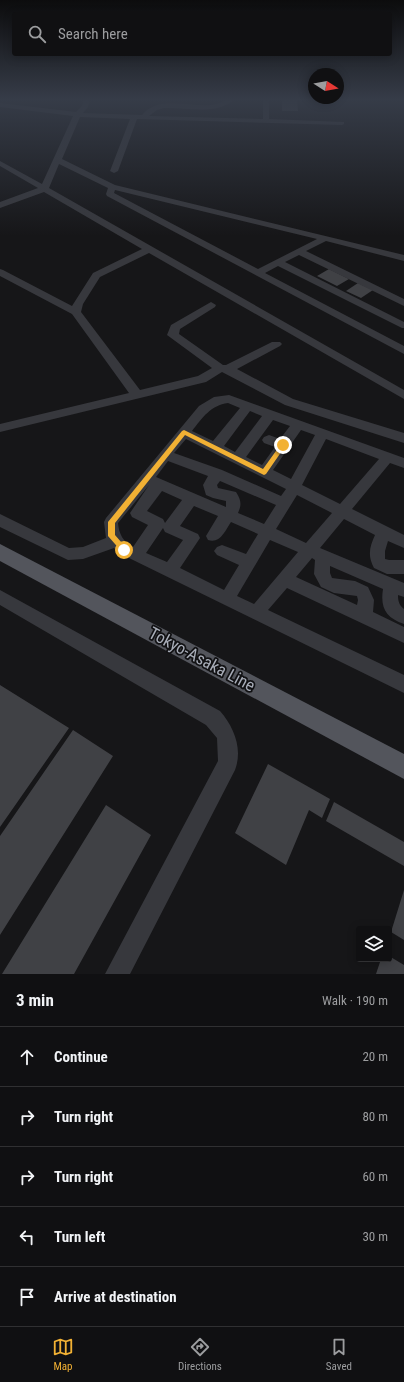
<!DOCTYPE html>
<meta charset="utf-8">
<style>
body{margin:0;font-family:"Roboto Condensed",sans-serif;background:#19191b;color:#f1f3f6}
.controls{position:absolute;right:12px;bottom:12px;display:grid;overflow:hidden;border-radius:4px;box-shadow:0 2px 10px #0003}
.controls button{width:36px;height:36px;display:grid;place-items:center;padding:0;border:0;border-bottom:1px solid #303032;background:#101012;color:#f1f3f6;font:20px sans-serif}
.compass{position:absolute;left:308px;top:68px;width:36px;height:36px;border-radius:50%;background:#101012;box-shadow:0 2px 10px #0003;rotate:101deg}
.stop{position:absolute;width:12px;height:12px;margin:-9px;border:3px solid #f2b134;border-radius:50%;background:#fff}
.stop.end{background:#f2b134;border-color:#fff;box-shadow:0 1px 4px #0008}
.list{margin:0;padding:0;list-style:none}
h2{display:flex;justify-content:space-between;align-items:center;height:52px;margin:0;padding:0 16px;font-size:17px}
h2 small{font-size:13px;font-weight:400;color:#9c9d9f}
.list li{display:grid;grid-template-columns:26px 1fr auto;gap:12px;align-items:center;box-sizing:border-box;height:60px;padding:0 16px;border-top:1px solid #303032}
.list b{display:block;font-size:15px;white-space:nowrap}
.list em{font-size:13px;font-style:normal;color:#9c9d9f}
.icon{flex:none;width:22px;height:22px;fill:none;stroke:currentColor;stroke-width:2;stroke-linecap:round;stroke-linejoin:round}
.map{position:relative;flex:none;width:404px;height:974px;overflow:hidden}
.search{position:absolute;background:#101012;box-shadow:0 2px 10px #0003;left:12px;right:12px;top:12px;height:44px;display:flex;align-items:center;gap:10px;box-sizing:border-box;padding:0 14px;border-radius:4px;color:#9c9d9f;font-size:15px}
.sheet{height:352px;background:#101012}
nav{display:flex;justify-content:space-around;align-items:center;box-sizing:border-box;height:56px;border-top:1px solid #303032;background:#101012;font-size:11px;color:#9c9d9f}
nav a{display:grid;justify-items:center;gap:2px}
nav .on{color:#f2b134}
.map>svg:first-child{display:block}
.building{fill:#404145}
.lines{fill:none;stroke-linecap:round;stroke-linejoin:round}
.minor{fill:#37383d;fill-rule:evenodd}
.major{fill:#53555c;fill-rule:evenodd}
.route{fill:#f2b134}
.labels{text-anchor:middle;stroke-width:3.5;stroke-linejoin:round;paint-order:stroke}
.near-street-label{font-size:17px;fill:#a8adb8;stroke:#111113}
</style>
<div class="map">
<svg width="404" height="974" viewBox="0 0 404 974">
<rect width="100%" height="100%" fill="#161618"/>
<path class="building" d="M 282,99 L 297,99 L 298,111 L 282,111 Z
M 329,269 L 349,279 L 337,286 L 317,276 Z
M 358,283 L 373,290 L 361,298 L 346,291 Z
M 0,685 L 69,728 L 0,827 Z
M 73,730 L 113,756 L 0,935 L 0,836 Z
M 268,764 L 330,799 L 322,818 L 309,810 L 286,865 L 235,833 Z
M 334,802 L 404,842 L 404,866 L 326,821 Z
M 106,805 L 151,835 L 74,974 L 2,974 Z
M 404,890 L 404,940 L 391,932 Z
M 389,956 L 404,965 L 404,974 L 376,974 L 381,959 L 389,959 Z"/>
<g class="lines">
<path class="minor" d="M 84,99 L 90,99 L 88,107 L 83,113 L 142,115 C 158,95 189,107 211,105 C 220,104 226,99 235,99 C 217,116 186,107 164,108 L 157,110 L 149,116 L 263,119 L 263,99 L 269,99 L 269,119 L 344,122 L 344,124 L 342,125 L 137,119 L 118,171 L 114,173 L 110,171 L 130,119 L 80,117 L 62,159 L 115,185 L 404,255 L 404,261 L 326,241 L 306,251 L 404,299 L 404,306 L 299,255 L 285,262 L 404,322 L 404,328 L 402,328 L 278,266 L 265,273 L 404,346 L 404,354 L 107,196 L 106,194 L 108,188 L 59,164 L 49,188 L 404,390 L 404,399 L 149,253 L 100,277 L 83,304 L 81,312 L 140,390 L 198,376 L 212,368 L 167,335 L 171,325 L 211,302 L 216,305 L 215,307 L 180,329 L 179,334 L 223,365 L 226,365 L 272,342 L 280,342 L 282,344 L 280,346 L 237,369 L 293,399 L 404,433 L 404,443 L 285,405 L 222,372 L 206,382 L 0,432 L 0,424 L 129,393 L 72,314 L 0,276 L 0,269 L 3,270 L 72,306 L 93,273 L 142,249 L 44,192 L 0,208 L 0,202 L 38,188 L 0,166 L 0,161 L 42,184 L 73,116 L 0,107 L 0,103 L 76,112 L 82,106 ZM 115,190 L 317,239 L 258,269 L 114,193 Z
M 229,395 L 404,458 L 404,468 L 390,463 L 352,509 L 404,535 L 404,548 L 388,541 L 385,551 L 385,559 L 389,560 L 404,560 L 404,574 L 387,574 L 374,568 C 367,555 370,546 375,535 L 344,519 L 320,548 L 404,583 L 404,597 L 398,595 C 398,601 399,605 404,609 L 404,624 C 386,618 380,608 383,589 L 330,566 L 330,573 L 332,578 L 355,581 L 368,587 L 374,600 L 373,612 L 404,627 L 404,643 L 287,588 L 268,610 L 404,675 L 404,693 L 131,559 L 119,553 L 114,548 L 83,559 L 68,560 L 0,527 L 0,514 L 69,548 L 83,547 L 106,538 L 104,522 L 106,518 L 199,406 L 214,397 ZM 228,403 L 240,408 L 213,441 L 192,431 C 202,418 211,405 228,403 ZM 250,411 L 262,416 L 235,452 L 224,446 ZM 273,420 L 290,426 L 280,439 L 269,435 L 264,437 L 262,440 L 264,443 L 275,447 L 262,465 L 246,457 ZM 301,430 L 315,435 L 291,479 L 273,470 ZM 186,439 L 286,489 L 281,496 L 222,470 L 174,453 ZM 326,439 L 379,459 L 340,504 L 302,485 ZM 168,461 L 208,476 L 203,485 L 206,495 L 213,498 L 226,501 L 226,507 L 156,477 ZM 220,481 L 276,505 L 264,524 L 238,513 C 242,504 241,500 236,492 L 218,488 L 217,485 ZM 149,485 L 130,513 L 132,517 L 148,525 L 133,547 C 123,542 119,534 118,523 ZM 162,491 L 182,500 L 165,523 L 163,519 L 147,511 ZM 297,495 L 332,513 L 306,543 L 276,529 ZM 194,506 L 218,516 L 206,536 L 208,540 C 220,544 225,531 231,522 L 258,534 L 246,554 L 222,545 L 217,547 L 214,551 L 217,555 L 239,565 L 224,590 L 180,568 L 200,538 L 198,534 L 180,526 ZM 163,528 L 165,532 L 183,540 L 167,562 L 146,553 ZM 270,540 L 298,552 L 254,604 L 237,596 ZM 312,558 L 315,560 L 314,574 L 321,587 L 334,593 L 357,596 L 358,600 L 357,605 L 296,577 Z
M 0,590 L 220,711 C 234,727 243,749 235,770 L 130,974 L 105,974 L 218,761 L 217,738 L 206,725 L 0,605 Z"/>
<path class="major" d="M 0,544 L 404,754 L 404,779 L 0,561 Z"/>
</g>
<linearGradient id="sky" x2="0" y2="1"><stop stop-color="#0c0c0d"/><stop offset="0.42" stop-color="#363c48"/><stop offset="1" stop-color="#363c48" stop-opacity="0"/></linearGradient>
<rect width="404" height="236" fill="url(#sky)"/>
<path class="route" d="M 184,430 L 263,469 L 281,444 L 283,443 L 286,445 L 266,474 L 264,475 L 185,435 L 115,523 L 115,535 L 128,550 L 127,552 L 122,552 L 108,536 L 108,522 L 182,431 Z"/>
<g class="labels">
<g class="near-street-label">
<text transform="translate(202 659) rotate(28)" y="6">Tokyo-Asaka Line</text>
</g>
</g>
</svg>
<div class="controls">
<button><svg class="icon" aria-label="layers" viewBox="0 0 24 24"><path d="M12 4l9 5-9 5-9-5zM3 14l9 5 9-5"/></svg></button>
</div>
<svg class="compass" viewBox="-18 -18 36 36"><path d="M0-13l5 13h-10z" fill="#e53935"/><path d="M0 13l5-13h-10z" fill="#9c9d9f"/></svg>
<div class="stop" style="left:124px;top:550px"></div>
<div class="stop end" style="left:283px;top:445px"></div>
<div class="search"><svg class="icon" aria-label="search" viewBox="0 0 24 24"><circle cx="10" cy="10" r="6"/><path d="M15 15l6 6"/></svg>Search here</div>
</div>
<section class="sheet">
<h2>3 min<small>Walk · 190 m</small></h2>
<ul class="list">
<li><svg class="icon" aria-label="ahead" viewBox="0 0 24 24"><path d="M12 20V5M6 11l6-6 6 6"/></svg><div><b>Continue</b></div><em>20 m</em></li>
<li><svg class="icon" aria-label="right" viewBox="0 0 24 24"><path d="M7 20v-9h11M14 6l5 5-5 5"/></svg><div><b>Turn right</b></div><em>80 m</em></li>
<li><svg class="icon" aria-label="right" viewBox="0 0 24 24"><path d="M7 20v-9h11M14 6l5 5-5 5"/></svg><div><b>Turn right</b></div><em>60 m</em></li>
<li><svg class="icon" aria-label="left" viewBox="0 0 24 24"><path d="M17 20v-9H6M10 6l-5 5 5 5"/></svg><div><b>Turn left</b></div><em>30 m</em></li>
<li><svg class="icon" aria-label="arrive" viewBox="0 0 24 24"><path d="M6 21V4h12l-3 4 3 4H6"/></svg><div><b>Arrive at destination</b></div></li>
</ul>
</section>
<nav>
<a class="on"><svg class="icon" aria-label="map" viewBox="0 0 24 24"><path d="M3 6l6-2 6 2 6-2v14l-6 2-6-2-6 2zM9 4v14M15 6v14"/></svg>Map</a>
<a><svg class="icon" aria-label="directions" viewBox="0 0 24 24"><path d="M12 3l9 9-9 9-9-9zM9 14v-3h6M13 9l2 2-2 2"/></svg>Directions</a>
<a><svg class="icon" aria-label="saved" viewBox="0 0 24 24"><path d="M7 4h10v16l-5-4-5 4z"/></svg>Saved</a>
</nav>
